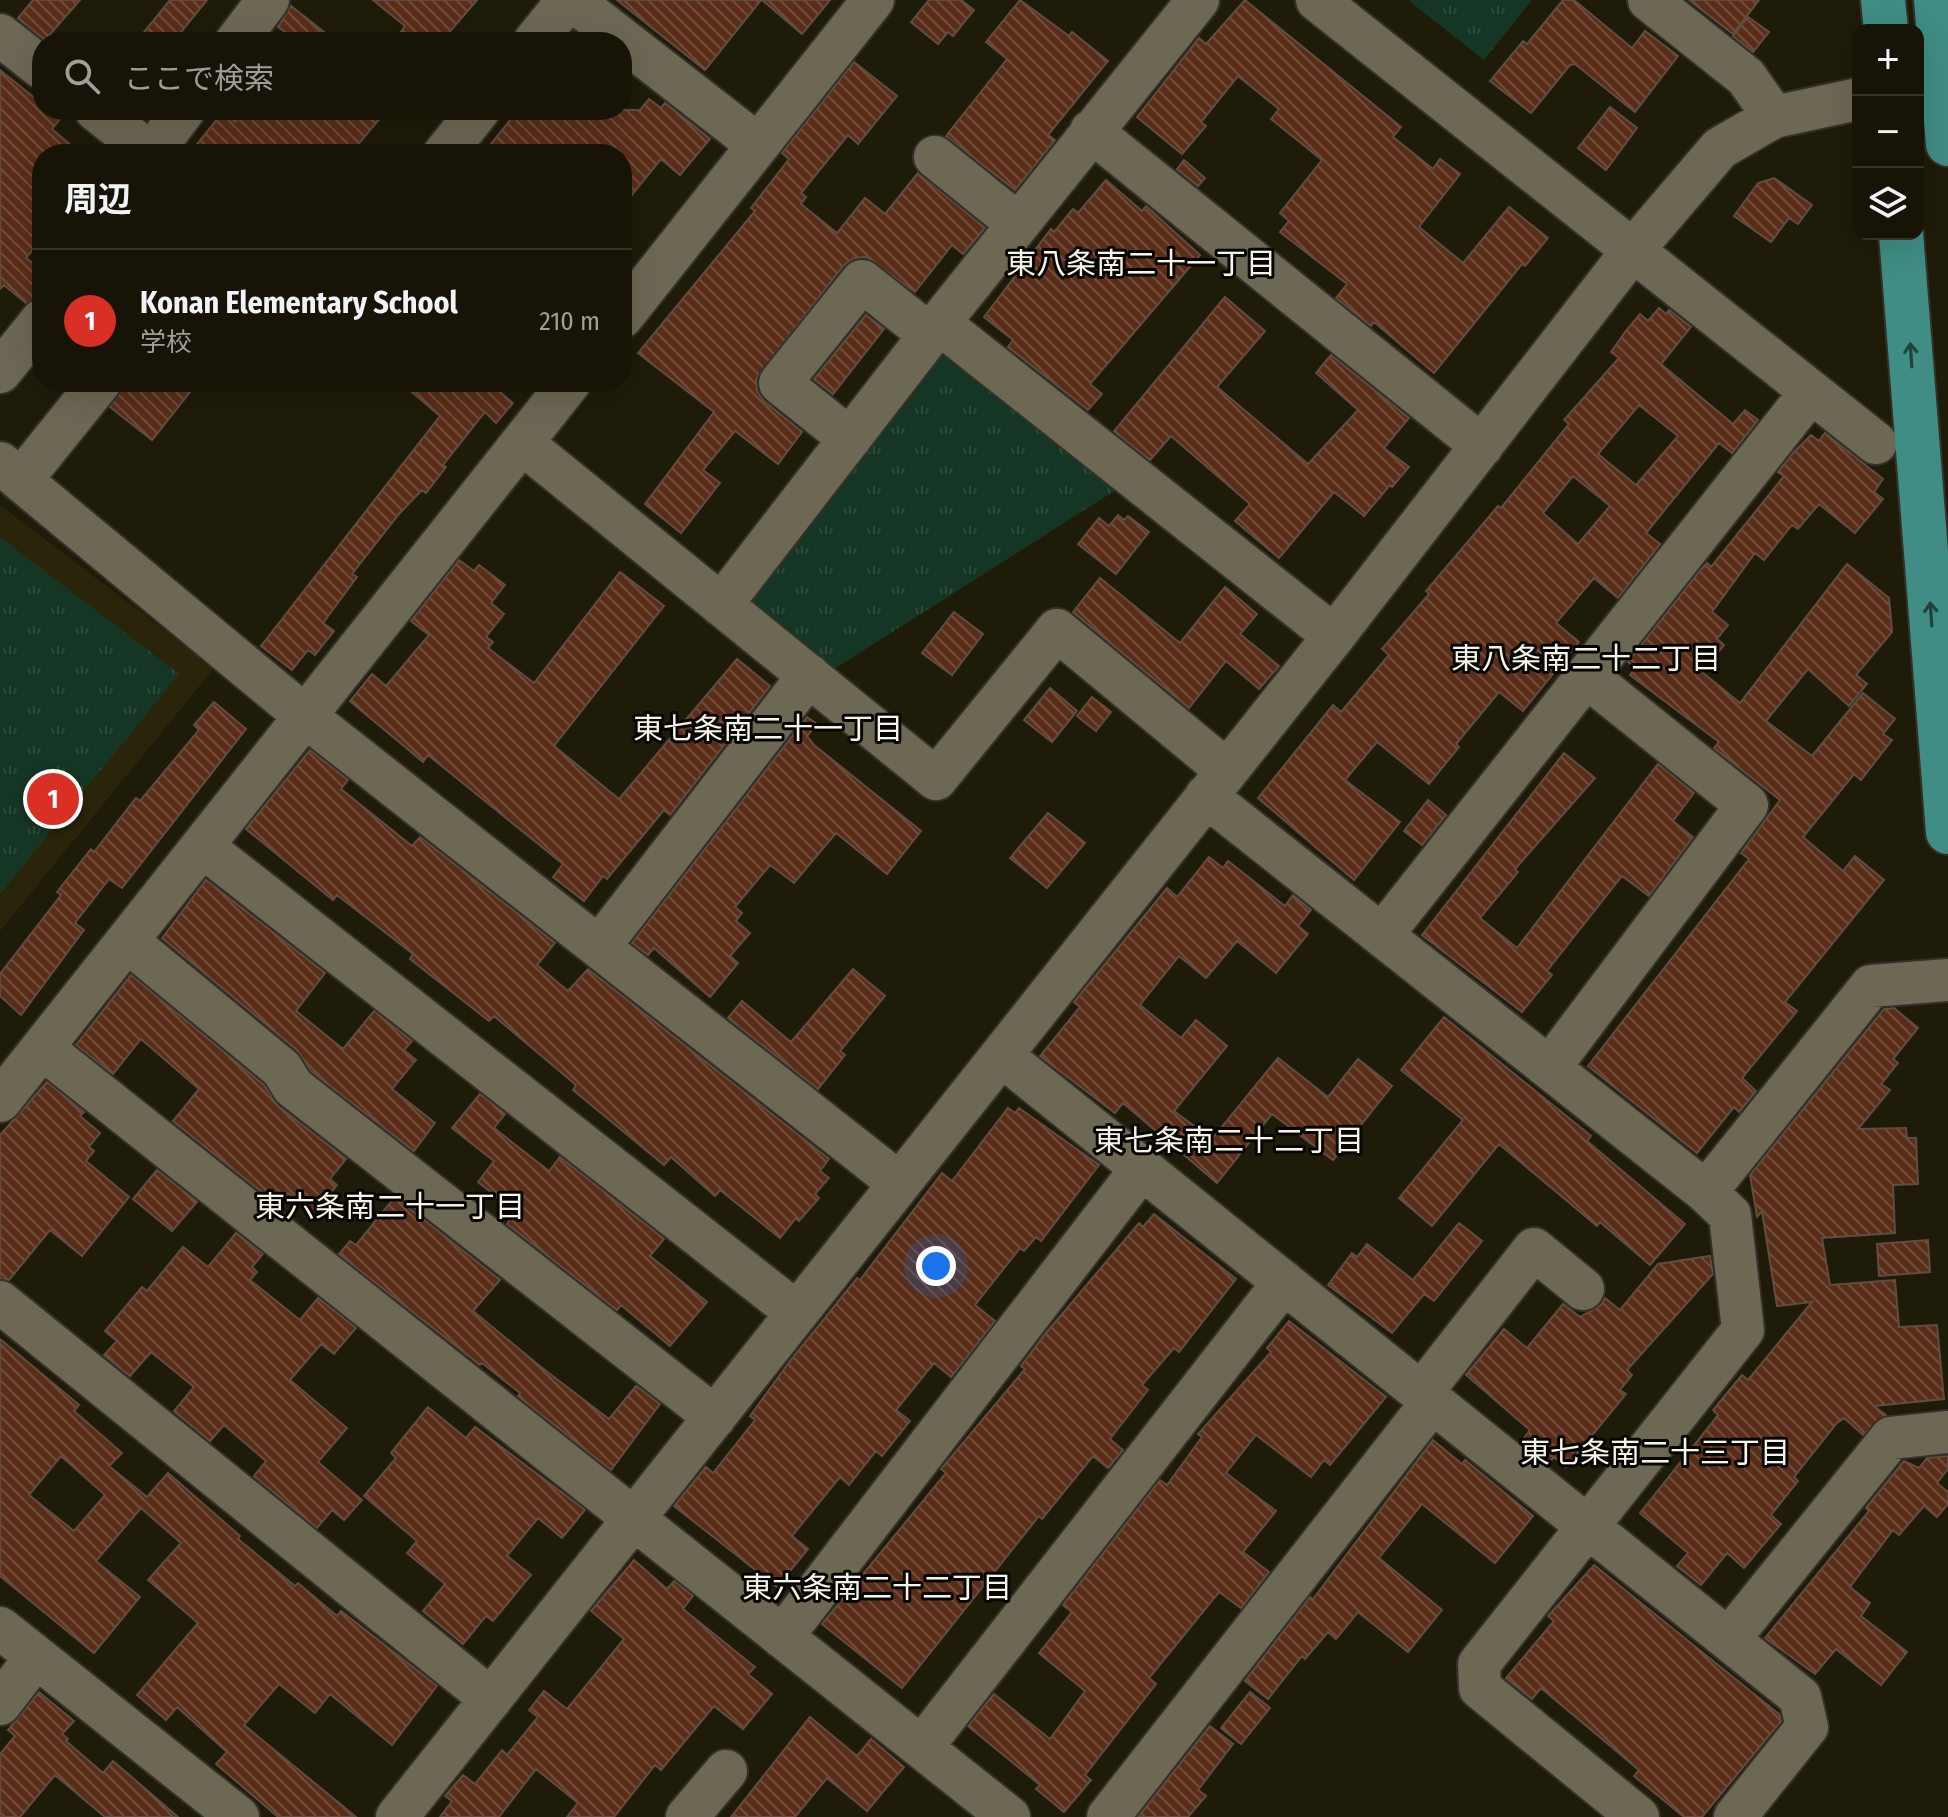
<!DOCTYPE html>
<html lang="ja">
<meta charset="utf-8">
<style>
body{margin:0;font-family:"Fira Sans Condensed","Noto Sans JP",sans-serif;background:#201d11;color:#f1f3f6}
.controls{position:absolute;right:24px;top:24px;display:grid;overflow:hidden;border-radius:16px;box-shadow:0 8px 32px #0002}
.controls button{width:72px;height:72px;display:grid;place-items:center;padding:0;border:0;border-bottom:2px solid #363328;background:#171407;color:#f1f3f6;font:40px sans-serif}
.you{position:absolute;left:936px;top:1266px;width:28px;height:28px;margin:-20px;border:6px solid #fff;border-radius:50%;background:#1a73e8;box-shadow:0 0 0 12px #1a73e833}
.badge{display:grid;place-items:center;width:52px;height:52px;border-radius:50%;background:#d93025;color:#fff;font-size:26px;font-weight:700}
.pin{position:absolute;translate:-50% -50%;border:4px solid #fff;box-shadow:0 2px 8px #0006}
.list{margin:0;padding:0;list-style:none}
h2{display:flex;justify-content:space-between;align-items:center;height:104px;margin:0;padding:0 32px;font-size:34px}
h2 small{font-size:26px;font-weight:400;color:#9e9e9b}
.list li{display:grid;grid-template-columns:52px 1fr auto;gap:24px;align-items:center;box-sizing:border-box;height:144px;padding:0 32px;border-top:2px solid #363328}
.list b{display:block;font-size:30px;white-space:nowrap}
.list p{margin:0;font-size:26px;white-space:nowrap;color:#9e9e9b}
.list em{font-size:26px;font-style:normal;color:#9e9e9b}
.icon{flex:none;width:44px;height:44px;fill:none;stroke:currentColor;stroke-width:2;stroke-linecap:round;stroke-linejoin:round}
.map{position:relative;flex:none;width:1948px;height:1817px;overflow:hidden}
.search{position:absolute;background:#171407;box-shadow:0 8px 32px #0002;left:32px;top:32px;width:600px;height:88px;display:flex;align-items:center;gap:20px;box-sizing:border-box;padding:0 28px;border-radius:32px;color:#9e9e9b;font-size:30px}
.panel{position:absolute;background:#171407;box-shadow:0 8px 32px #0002;left:32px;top:144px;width:600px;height:248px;border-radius:32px}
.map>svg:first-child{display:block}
.built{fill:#29240a}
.grass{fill:url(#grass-tufts)}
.building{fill:url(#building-back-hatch);stroke:#614c43;stroke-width:2;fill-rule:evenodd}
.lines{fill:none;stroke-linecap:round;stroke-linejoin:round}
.minor-casing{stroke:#34312a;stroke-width:46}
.major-casing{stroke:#34312a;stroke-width:48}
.minor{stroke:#6d6854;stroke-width:42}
.major{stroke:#3f8d85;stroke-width:44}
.oneway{stroke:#20433d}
.labels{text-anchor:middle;stroke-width:6;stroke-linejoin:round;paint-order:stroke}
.neighbourhood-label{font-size:30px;fill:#f6f3e8;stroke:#070602}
</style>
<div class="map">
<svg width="1948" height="1817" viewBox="0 0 1948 1817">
<defs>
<pattern id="grass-tufts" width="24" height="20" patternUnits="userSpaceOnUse" patternTransform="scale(2)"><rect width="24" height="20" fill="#163625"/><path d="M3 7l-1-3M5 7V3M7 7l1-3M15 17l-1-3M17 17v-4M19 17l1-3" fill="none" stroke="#2d4a3a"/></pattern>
<pattern id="building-back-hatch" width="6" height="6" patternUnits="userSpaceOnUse" patternTransform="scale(2)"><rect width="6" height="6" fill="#5a2d19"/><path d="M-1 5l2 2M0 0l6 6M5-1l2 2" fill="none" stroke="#724c3a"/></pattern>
</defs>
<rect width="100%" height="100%" fill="#1f1b09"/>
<path class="built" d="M 0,505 L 214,668 L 0,931 Z"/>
<path class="grass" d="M 1408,0 L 1532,0 L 1484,60 Z
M 943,351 L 1119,488 L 834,669 L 749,598 Z
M 0,537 L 179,674 L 0,894 Z"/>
<path class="building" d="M 33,0 L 80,0 L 45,40 L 18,18 Z
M 170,0 L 207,0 L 173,42 L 136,42 Z
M 373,0 L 477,0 L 441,42 L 393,42 L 405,26 Z
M 617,0 L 761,0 L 705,70 Z
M 762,0 L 830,0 L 802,34 Z
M 929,0 L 961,0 L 974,10 L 953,36 L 948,32 L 938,44 L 911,22 Z
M 1020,0 L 1069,36 L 1072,32 L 1108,61 L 1048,135 L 1055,140 L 1015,190 L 946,136 L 1007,59 L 986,42 Z
M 1245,0 L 1401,127 L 1393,137 L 1433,169 L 1440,159 L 1460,174 L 1419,227 L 1463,263 L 1509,207 L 1548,238 L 1525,266 L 1522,264 L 1434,373 L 1374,322 L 1371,326 L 1336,298 L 1347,284 L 1280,232 L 1289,221 L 1280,213 L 1322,160 L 1271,119 L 1279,109 L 1238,76 L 1201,122 L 1206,126 L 1182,154 L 1137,117 L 1199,38 L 1206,44 Z
M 1563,0 L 1574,0 L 1632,48 L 1645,31 L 1678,56 L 1635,112 L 1575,64 L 1570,65 L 1531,113 L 1490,81 L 1523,41 L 1527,44 Z
M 1689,0 L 1759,0 L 1733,34 Z
M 291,6 L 337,42 L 277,42 L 285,32 L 278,27 Z
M 1748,17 L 1769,32 L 1753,52 L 1733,36 Z
M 854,62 L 897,96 L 858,144 L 848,135 L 801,193 L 806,197 L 801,204 L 837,233 L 865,198 L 885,214 L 918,173 L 985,228 L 963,254 L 952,245 L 915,292 L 866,257 L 854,258 L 843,266 L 756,379 L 757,391 L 764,401 L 802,432 L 778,464 L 735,431 L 703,470 L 720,483 L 681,533 L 645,504 L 714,412 L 638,353 L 755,211 L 751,208 L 789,159 L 782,153 Z
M 0,70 L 42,104 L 42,110 L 49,110 L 60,119 L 52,129 L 81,154 L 42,154 L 42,239 L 26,258 L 42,270 L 42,297 L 26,303 L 4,285 L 0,289 Z
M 649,99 L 661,108 L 665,103 L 710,139 L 680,175 L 661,159 L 622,207 L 622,154 L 483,154 L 518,110 L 640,110 Z
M 1610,107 L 1637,128 L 1606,170 L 1578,148 Z
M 244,110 L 387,110 L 350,154 L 189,154 L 223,112 L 235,122 Z
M 1184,160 L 1205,178 L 1198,186 L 1177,169 Z
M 1774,178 L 1812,205 L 1798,224 L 1789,218 L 1771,242 L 1734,216 L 1758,183 Z
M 1106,180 L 1142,211 L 1146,206 L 1200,255 L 1090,384 L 1102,394 L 1088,410 L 1008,347 L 1013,340 L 984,317 L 1051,229 L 1054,232 L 1073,209 L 1078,213 Z
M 1225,297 L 1265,331 L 1217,387 L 1308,464 L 1358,410 L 1316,373 L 1331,355 L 1409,418 L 1384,448 L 1409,467 L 1392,487 L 1390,485 L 1364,516 L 1334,492 L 1279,558 L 1235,521 L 1250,504 L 1171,436 L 1150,460 L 1114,431 Z
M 1659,308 L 1666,314 L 1669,310 L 1691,327 L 1661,364 L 1733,424 L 1745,410 L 1758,420 L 1732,453 L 1719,443 L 1646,533 L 1660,544 L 1618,598 L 1594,578 L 1556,623 L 1579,642 L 1523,711 L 1499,692 L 1456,744 L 1459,747 L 1429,784 L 1377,742 L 1345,780 L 1400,822 L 1354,880 L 1258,798 L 1333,705 L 1341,712 L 1389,655 L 1382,649 L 1429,594 L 1426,591 L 1498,506 L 1501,508 L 1569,424 L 1564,420 L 1619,358 L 1611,352 L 1625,332 L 1640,314 L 1648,321 ZM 1639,405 L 1678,436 L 1636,485 L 1598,454 ZM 1573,476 L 1610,506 L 1578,544 L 1543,513 Z
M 866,315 L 884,329 L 833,394 L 814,379 Z
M 123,382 L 198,382 L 152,440 L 110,407 Z
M 400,382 L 488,382 L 513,403 L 496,423 L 485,412 L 443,465 L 446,467 L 426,493 L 422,490 L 399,514 L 352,574 L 357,577 L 323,623 L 334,631 L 315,655 L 308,650 L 292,670 L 261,646 L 440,416 Z
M 1825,433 L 1883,479 L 1874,492 L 1883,499 L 1855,533 L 1819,504 L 1798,529 L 1792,525 L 1764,560 L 1755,553 L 1712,612 L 1728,625 L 1717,639 L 1724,645 L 1702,672 L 1740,703 L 1847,564 L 1889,598 L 1892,632 L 1856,675 L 1867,684 L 1849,706 L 1808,669 L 1766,721 L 1812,756 L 1863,693 L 1895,719 L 1883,734 L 1892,740 L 1861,780 L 1854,774 L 1803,837 L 1843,871 L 1855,856 L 1884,880 L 1785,1002 L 1797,1011 L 1742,1078 L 1756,1091 L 1739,1112 L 1734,1107 L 1697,1153 L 1588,1066 L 1749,859 L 1741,853 L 1780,800 L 1714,748 L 1719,742 L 1630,675 L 1635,668 L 1628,662 L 1698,573 L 1707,563 L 1711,567 L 1784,476 L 1778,472 L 1794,452 L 1811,435 L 1819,441 Z
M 1118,515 L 1124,520 L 1128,516 L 1149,532 L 1116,574 L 1078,544 L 1099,518 L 1109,526 Z
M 459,560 L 474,571 L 479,565 L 505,585 L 491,603 L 504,614 L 486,637 L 493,642 L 488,648 L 534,683 L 620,572 L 664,606 L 554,746 L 619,799 L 737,659 L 770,686 L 670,815 L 664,810 L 607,879 L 603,876 L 584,901 L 553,877 L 563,864 L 428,755 L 423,762 L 350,701 L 372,674 L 386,686 L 429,635 L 411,621 Z
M 1100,578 L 1180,643 L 1225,587 L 1257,614 L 1240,634 L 1279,666 L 1259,689 L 1226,661 L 1189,708 L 1073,612 Z
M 954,612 L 983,634 L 952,675 L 922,653 Z
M 1050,688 L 1077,711 L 1052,742 L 1024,720 Z
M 1092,697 L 1111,712 L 1096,731 L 1077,716 Z
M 214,702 L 246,729 L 122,888 L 109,879 L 75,923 L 84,930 L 21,1015 L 0,996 L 0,974 L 61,895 L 57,892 L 91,849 L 94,852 L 136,798 L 140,801 L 199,730 L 194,725 Z
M 807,717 L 817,724 L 807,736 L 814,745 L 921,831 L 887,874 L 836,833 L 794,883 L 770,865 L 735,907 L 742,913 L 736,921 L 750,933 L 730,956 L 738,963 L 710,997 L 654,948 L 648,955 L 632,943 Z
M 310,750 L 348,780 L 341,789 L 412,846 L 420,837 L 555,943 L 537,965 L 568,991 L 588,969 L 829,1159 L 820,1171 L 829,1178 L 815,1194 L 819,1198 L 799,1221 L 796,1218 L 780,1238 L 720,1190 L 715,1196 L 671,1157 L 664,1165 L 573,1090 L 576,1085 L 494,1016 L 489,1021 L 410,959 L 413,954 L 337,895 L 333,900 L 246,829 Z
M 1564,753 L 1595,778 L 1515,869 L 1518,872 L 1480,918 L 1517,948 L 1658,764 L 1694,793 L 1673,821 L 1693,837 L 1649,896 L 1622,876 L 1547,971 L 1552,975 L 1522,1012 L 1422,935 Z
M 1428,800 L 1446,815 L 1422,845 L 1404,831 Z
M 1048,813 L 1085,843 L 1047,888 L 1010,858 Z
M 1209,857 L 1223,868 L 1228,861 L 1285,906 L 1293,895 L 1311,910 L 1298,926 L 1308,934 L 1276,973 L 1237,941 L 1206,978 L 1179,956 L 1140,1005 L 1181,1038 L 1196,1020 L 1227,1046 L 1174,1111 L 1212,1139 L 1278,1058 L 1328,1097 L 1358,1059 L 1392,1086 L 1333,1160 L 1272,1114 L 1217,1183 L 1123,1103 L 1115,1113 L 1040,1056 L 1080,1007 L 1074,1002 L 1167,888 L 1177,897 Z
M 206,880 L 325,973 L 296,1011 L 343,1049 L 374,1011 L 412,1041 L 404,1050 L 416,1060 L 392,1089 L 435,1123 L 414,1151 L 311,1071 L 297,1050 L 162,938 Z
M 853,969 L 885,996 L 840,1051 L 845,1055 L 818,1089 L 728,1018 L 742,1001 L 791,1042 Z
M 131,975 L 264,1085 L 278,1106 L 346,1159 L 330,1179 L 337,1185 L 314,1213 L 288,1193 L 278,1205 L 173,1121 L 199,1089 L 141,1039 L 113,1074 L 76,1045 Z
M 1894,1008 L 1918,1028 L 1893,1059 L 1898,1063 L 1881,1084 L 1890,1090 L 1858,1129 L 1906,1128 L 1907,1138 L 1916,1138 L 1918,1184 L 1893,1185 L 1895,1233 L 1822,1238 L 1830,1285 L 1895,1280 L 1899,1327 L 1937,1325 L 1944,1399 L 1874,1406 L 1886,1415 L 1863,1435 L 1844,1418 L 1837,1423 L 1794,1477 L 1798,1481 L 1771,1515 L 1781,1524 L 1744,1568 L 1727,1553 L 1701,1585 L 1677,1566 L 1688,1553 L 1640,1513 L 1718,1415 L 1713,1410 L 1742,1375 L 1748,1380 L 1812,1302 L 1777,1306 L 1762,1211 L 1757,1217 L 1750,1175 L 1884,1009 Z
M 1444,1017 L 1591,1136 L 1587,1141 L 1685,1224 L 1650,1265 L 1600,1222 L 1597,1226 L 1499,1144 L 1432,1226 L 1399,1198 L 1463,1120 L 1401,1070 Z
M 47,1082 L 84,1112 L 80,1116 L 100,1133 L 89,1147 L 94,1151 L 86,1161 L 129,1197 L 82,1256 L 50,1230 L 9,1280 L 0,1279 L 0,1135 Z
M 480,1094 L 505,1114 L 494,1128 L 549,1171 L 560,1157 L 664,1239 L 650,1256 L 707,1302 L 670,1346 L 621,1305 L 617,1310 L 507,1224 L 516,1212 L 478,1182 L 494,1161 L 452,1128 Z
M 1008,1108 L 1015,1113 L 1019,1108 L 1099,1165 L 1041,1241 L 1036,1237 L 1024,1251 L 1020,1248 L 975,1305 L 995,1321 L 951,1377 L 934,1363 L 896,1410 L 910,1421 L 882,1456 L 876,1451 L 849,1485 L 840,1477 L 792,1536 L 808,1549 L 777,1587 L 674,1506 L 706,1467 L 713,1473 L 755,1420 L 750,1416 L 790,1361 L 857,1278 L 860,1280 L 942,1173 L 952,1181 Z
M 157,1170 L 197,1202 L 172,1231 L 133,1199 Z
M 395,1197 L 500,1280 L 473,1311 L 541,1367 L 609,1419 L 636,1386 L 660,1404 L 611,1470 L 518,1396 L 520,1393 L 482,1363 L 480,1365 L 339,1254 L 350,1241 L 356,1245 Z
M 1154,1214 L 1236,1279 L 1179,1352 L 1174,1348 L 1142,1385 L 1148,1390 L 1110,1439 L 1123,1450 L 1108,1468 L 1093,1456 L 1042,1519 L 1039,1516 L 902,1688 L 822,1624 L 946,1473 L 941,1469 L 1025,1369 L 1021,1366 L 1046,1333 L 1139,1223 L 1143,1227 Z
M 1459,1223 L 1482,1241 L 1434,1301 L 1424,1294 L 1392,1333 L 1328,1285 L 1352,1253 L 1357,1257 L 1367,1244 L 1413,1280 Z
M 236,1233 L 263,1254 L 252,1267 L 257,1272 L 250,1280 L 300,1320 L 318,1298 L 356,1328 L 334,1354 L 321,1344 L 290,1380 L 347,1428 L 318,1462 L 362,1500 L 344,1520 L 332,1510 L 317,1528 L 254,1476 L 266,1461 L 224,1425 L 210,1441 L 174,1411 L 194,1387 L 151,1352 L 130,1376 L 104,1355 L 117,1341 L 105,1331 L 142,1287 L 147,1291 L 183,1247 L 208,1267 Z
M 1928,1240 L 1930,1272 L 1879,1276 L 1877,1244 Z
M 1710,1256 L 1713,1274 L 1627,1370 L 1632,1375 L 1620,1390 L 1626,1394 L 1566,1467 L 1554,1457 L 1548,1464 L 1521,1442 L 1530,1430 L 1466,1375 L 1504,1329 L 1527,1348 L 1563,1304 L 1580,1317 L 1601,1305 L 1605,1298 L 1620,1310 L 1658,1264 Z
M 1289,1321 L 1386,1397 L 1330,1465 L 1324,1460 L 1311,1477 L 1256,1435 L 1226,1473 L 1276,1511 L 1243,1552 L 1269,1572 L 1241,1608 L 1219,1592 L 1149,1678 L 1156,1684 L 1085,1775 L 1091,1780 L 1064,1812 L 1036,1789 L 1040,1785 L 968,1726 L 994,1694 L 1050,1739 L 1085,1691 L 1039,1653 L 1072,1612 L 1063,1605 L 1160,1480 L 1167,1485 L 1202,1437 L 1198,1434 L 1271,1352 L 1267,1348 Z
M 0,1339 L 79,1405 L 74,1411 L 122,1453 L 109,1466 L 147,1497 L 168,1473 L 240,1536 L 238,1539 L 295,1586 L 298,1583 L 337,1616 L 341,1611 L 437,1686 L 392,1745 L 330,1694 L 315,1713 L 279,1684 L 244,1725 L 356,1817 L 278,1817 L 216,1764 L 227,1752 L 177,1707 L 166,1720 L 137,1695 L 198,1623 L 148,1580 L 181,1543 L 141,1508 L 96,1561 L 140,1597 L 94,1653 L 0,1576 ZM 61,1456 L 105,1495 L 74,1531 L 29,1495 Z
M 428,1407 L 466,1438 L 475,1427 L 585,1510 L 562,1538 L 538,1518 L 507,1556 L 531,1575 L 493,1621 L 486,1616 L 463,1644 L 423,1611 L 445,1584 L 407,1553 L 417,1541 L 364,1496 L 396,1458 L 391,1453 Z
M 1433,1440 L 1462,1464 L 1465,1460 L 1533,1516 L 1495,1563 L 1422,1504 L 1379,1558 L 1442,1610 L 1408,1652 L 1358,1612 L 1336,1639 L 1328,1632 L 1305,1659 L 1302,1656 L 1268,1699 L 1245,1681 L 1310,1597 L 1313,1599 Z
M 1948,1456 L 1948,1469 L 1937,1483 L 1948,1492 L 1948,1504 L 1937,1517 L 1924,1506 L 1899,1535 L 1893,1530 L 1850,1587 L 1870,1603 L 1861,1616 L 1907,1652 L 1881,1685 L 1836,1649 L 1815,1674 L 1765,1638 L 1869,1511 L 1866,1508 L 1904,1461 L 1919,1468 L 1927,1458 Z
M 634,1560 L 667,1589 L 674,1581 L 693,1596 L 683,1609 L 755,1667 L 748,1674 L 772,1694 L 743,1729 L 714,1706 L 661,1770 L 655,1765 L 614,1817 L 567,1817 L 578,1803 L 536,1769 L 499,1817 L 440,1817 L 452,1801 L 445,1796 L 463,1775 L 475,1784 L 502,1750 L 507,1755 L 538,1717 L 529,1710 L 544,1691 L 567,1709 L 624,1639 L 591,1611 Z
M 1594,1565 L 1779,1714 L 1781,1721 L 1702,1817 L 1684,1817 L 1634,1776 L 1639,1770 L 1541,1688 L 1532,1699 L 1506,1678 L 1554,1621 L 1548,1616 Z
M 39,1692 L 74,1721 L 62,1734 L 68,1739 L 66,1741 L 103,1773 L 113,1761 L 178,1817 L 105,1817 L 55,1775 L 20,1817 L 0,1817 L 0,1754 L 15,1736 L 8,1730 Z
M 1250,1692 L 1270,1708 L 1241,1744 L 1221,1728 Z
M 810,1717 L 857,1756 L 871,1739 L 904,1767 L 867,1811 L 827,1778 L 795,1817 L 731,1817 Z
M 1210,1726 L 1233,1744 L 1198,1790 L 1206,1796 L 1188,1817 L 1138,1817 Z"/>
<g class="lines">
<g class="minor-casing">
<path id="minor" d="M 572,0 L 758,145
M 1317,0 L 1876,443
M 1649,0 L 1746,77 L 1774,117
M 0,35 L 42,68
M 236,42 L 268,0
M 534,42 L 568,0
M 96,110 L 151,154
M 1091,131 L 1482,446
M 151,154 L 184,110
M 444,154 L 479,110
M 935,157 L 1018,224
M 622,317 L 873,0
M 939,323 L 1334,636
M 0,372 L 42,320
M 850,439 L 780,383 L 862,281 L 930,335
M 522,443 L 936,779 L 1057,630 L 1226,770
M 0,463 L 305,716 L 899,1183
M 21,480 L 100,382
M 721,605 L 939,323 L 1198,0
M 1206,796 L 1706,1192 L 1730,1215 L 1743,1330 L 1479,1664 L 1480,1688 L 1638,1817
M 202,846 L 796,1312
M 1382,935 L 1810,393
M 127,941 L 282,1069 L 293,1087 L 715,1417
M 599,947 L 809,675
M 42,1048 L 1009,1817
M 1002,1056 L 1800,1697 L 1807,1727 L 1735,1817
M 1550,1067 L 1747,805 L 1586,676
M 0,1101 L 570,382
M 1706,1192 L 1871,986 L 1948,980
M 0,1302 L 491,1699
M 1422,1392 L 1534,1249 L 1583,1289
M 0,1628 L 238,1817
M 782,1637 L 1142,1168
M 1729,1639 L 1891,1438 L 1948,1432
M 0,1704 L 36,1657
M 922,1747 L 1284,1282
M 397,1817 L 1334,636 L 1633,250 L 1720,148 L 1774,117 L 1858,99
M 687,1817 L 726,1771
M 1108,1817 L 1433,1401"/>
</g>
<g class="major-casing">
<path id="major" d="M 1883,0 L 1886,30
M 1936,0 L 1948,144
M 1901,234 L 1948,832"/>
</g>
<use href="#minor" class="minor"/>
<use href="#major" class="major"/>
</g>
<defs><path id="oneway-shaft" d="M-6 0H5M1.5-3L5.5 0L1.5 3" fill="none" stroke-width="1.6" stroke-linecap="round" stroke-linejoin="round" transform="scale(2)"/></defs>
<g class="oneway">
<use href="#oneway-shaft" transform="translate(1911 355) rotate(-94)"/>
<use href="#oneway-shaft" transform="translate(1931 614) rotate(-94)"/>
</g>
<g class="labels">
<g class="neighbourhood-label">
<text x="1141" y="274">東八条南二十一丁目</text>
<text x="1586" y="669">東八条南二十二丁目</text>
<text x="768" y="739">東七条南二十一丁目</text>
<text x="1229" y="1151">東七条南二十二丁目</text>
<text x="390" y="1217">東六条南二十一丁目</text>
<text x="1655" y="1463">東七条南二十三丁目</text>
<text x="877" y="1598">東六条南二十二丁目</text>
</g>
</g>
</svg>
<div class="controls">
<button>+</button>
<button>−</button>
<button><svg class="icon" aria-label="layers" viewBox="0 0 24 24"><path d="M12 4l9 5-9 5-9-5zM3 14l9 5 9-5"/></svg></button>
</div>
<div class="you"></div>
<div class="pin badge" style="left:53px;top:799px">1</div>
<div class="search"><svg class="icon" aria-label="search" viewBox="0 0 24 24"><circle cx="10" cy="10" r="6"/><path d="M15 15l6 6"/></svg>ここで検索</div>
<section class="panel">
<h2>周辺<small></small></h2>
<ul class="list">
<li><span class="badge">1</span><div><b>Konan Elementary School</b><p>学校</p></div><em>210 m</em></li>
</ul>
</section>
</div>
